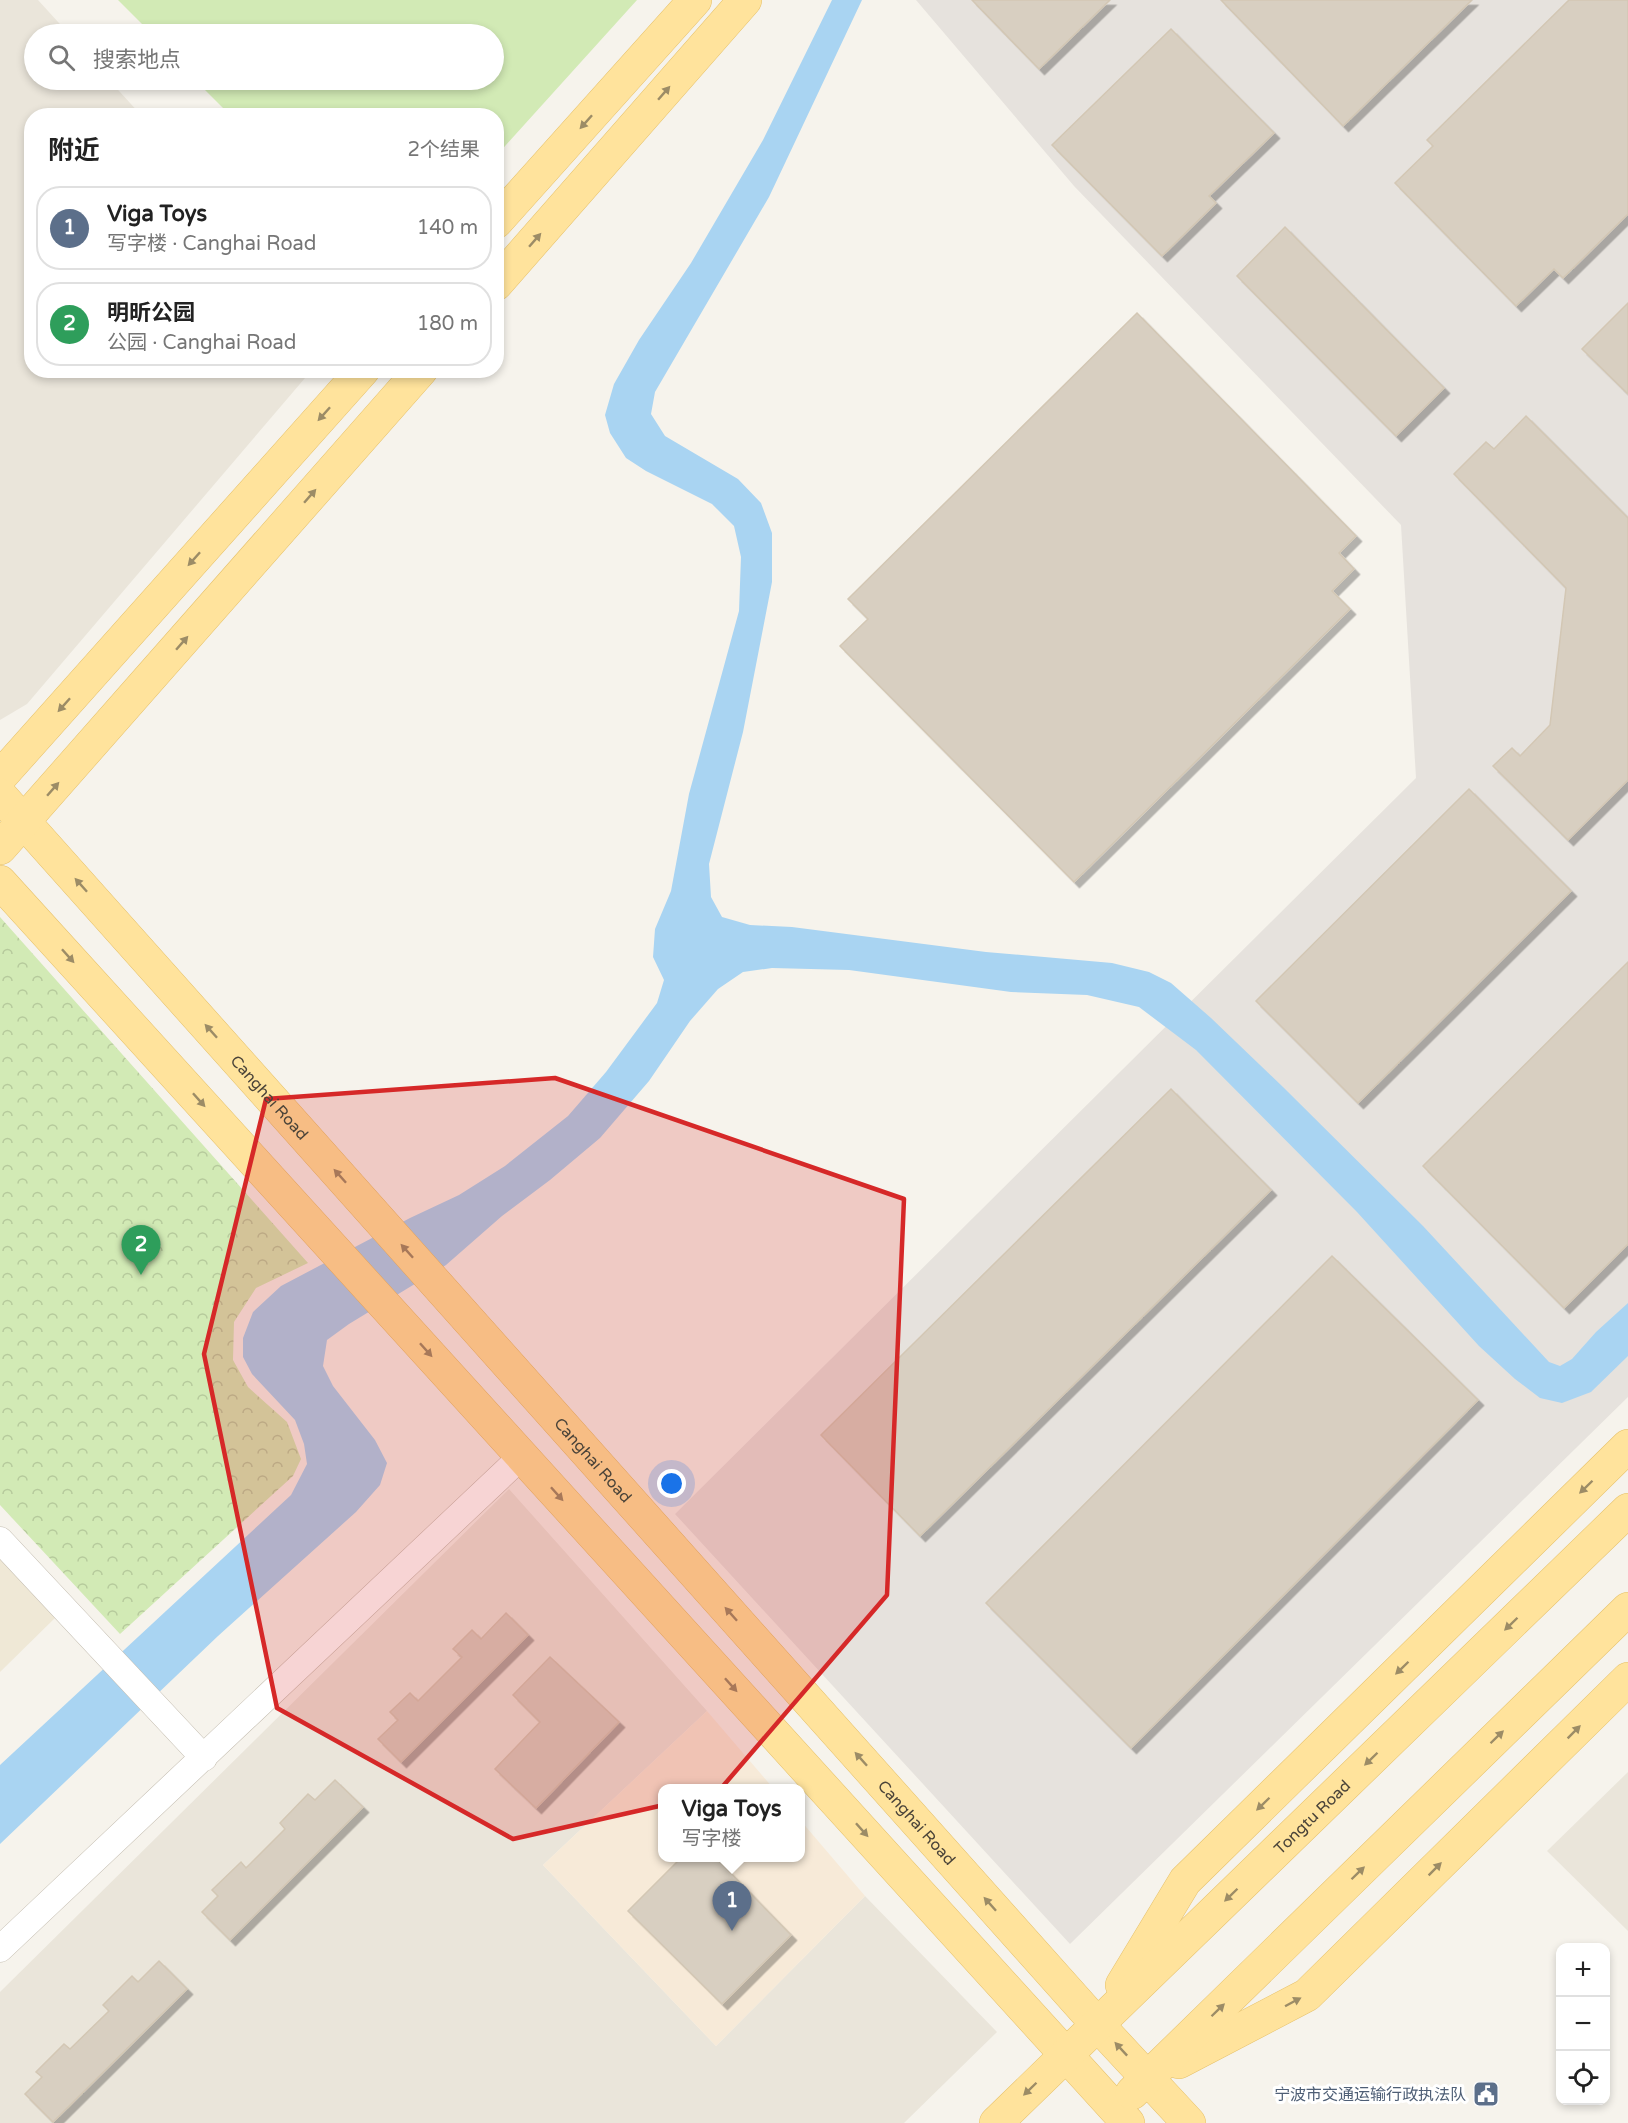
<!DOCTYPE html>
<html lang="zh">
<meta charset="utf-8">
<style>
body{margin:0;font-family:"Varela Round","Noto Sans SC",sans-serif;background:#f6f6f6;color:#222}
.controls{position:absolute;right:18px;bottom:18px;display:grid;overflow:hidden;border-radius:12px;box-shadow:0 3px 9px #0003}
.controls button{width:54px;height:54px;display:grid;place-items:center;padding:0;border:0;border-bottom:2px solid #e0e0e0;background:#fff;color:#222;font:30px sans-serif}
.you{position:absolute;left:672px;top:1484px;width:21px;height:21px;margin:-15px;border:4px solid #fff;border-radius:50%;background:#1a73e8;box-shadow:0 0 0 9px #1a73e833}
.badge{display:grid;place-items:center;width:39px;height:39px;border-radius:50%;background:#fc3f1d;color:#fff;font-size:20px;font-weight:700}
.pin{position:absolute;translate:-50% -50px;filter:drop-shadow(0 2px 3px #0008)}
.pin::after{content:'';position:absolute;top:32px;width:21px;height:18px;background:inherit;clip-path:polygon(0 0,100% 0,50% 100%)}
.popup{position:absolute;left:658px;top:1784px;width:147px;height:78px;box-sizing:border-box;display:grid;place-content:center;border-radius:12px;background:#fff;filter:drop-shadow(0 2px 4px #0005);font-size:20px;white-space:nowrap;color:#767676}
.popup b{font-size:22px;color:#222}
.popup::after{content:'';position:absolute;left:50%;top:100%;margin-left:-12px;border:12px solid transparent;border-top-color:#fff}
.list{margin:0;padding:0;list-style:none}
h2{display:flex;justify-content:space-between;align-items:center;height:78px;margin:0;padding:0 24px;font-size:26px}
h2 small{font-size:20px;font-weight:400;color:#767676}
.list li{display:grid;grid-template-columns:39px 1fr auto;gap:18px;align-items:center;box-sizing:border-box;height:84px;margin:0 12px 12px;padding:0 12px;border:2px solid #e0e0e0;border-radius:24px}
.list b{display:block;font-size:22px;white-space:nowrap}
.list p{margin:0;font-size:20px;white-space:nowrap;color:#767676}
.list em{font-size:20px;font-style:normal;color:#767676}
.icon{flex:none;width:33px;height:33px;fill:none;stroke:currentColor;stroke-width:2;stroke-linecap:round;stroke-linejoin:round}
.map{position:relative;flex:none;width:1628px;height:2123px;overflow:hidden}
.search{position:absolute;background:#fff;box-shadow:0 3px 9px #0003;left:24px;top:24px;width:480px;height:66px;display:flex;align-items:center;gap:15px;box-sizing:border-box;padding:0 21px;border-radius:33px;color:#767676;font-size:22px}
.panel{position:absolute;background:#fff;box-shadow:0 3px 9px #0003;left:24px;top:108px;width:480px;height:270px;border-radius:24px}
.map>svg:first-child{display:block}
.residential{fill:#eae5da}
.commercial{fill:#f7ead8}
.industrial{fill:#e6e2dd}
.education{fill:#efe8d6}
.green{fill:#d2eab5}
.park{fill:url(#park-crowns)}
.water{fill:#a9d4f2}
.building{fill:#d8cfc1;stroke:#d3c7b4;stroke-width:1.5;filter:url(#shadow)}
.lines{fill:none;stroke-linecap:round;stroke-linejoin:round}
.minor-casing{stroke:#c2bbae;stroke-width:27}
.major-casing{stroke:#e6c16a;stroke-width:34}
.minor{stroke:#fff;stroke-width:26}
.major{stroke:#ffe39c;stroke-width:33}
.oneway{fill:#9c8c66}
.marked{fill:#d62828;fill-opacity:0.2;stroke:#d62828;stroke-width:4.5;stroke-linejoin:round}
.labels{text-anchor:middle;stroke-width:6;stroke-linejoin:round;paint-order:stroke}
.street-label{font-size:16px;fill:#4b4439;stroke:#fff}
.service-label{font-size:16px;fill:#4e5e75;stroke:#fff;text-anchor:end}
</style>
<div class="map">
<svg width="1628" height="2123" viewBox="0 0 1628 2123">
<defs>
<pattern id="park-crowns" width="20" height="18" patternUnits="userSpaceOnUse" patternTransform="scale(1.5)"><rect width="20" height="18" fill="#d2eab5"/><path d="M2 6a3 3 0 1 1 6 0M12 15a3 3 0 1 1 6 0" fill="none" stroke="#b6ca9c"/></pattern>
<filter id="shadow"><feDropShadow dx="5.5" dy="5.5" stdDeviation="0" flood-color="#0004"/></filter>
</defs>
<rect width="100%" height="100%" fill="#f6f3ec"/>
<path class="residential" d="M 0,0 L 38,0 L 69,34 L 34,34 L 34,80 L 109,80 L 141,115 L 32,116 L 32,370 L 311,371 L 27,704 L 0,720 Z
M 509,1489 L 707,1711 L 543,1865 L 716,2046 L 865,1896 L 997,2032 L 904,2123 L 0,2123 L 0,1992 Z
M 1628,1772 L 1628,1931 L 1547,1851 Z"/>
<path class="commercial" d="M 707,1711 L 773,1788 L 663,1788 L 663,1858 L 801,1858 L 801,1821 L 865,1896 L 716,2046 L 543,1865 Z"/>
<path class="industrial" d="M 916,0 L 1628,0 L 1628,1397 L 1070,1944 L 675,1514 L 1416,778 L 1401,525 L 1074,186 Z"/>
<path class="education" d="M 0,1550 L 59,1614 L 0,1672 Z"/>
<path class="green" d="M 118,0 L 637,0 L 497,155 L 496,116 L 230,115 L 195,80 L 494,80 L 494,34 L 152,34 Z"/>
<path class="park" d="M 0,917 L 308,1263 L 256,1288 L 234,1322 L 233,1360 L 248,1387 L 287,1422 L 301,1459 L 293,1476 L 120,1634 L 0,1505 Z"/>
<path class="water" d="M 832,0 L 862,0 L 769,197 L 655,392 L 651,414 L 665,436 L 738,479 L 761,503 L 772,533 L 772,582 L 743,732 L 709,864 L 711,897 L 722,917 L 750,925 L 792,927 L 986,952 L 1112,963 L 1149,972 L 1171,983 L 1211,1018 L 1283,1087 L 1423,1226 L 1549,1362 L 1560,1366 L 1572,1359 L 1596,1332 L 1628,1303 L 1628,1356 L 1591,1392 L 1562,1403 L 1540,1398 L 1515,1379 L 1479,1346 L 1357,1212 L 1196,1050 L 1139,1007 L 1087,995 L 1011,992 L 849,970 L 772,968 L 743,972 L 718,989 L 690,1021 L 649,1081 L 600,1138 L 550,1180 L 502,1216 L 446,1265 L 349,1324 L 327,1340 L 323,1366 L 333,1386 L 375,1440 L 387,1463 L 380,1485 L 356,1512 L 218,1636 L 0,1844 L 0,1765 L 291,1495 L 307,1464 L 304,1444 L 295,1420 L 252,1374 L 243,1357 L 243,1338 L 253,1312 L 281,1286 L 410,1218 L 459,1195 L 505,1166 L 568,1116 L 606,1072 L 657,1003 L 664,980 L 653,957 L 655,929 L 671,891 L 689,794 L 739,611 L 741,557 L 734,526 L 712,504 L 646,471 L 626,458 L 610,433 L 605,415 L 614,384 L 639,340 L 691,263 L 763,140 Z"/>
<path class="building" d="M 972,0 L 1110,0 L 1039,69 Z
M 1221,0 L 1472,0 L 1343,126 Z
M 1569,0 L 1628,0 L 1628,214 L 1563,278 L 1554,269 L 1516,306 L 1395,183 L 1433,146 L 1427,140 Z
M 1171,29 L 1274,133 L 1209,196 L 1216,203 L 1162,256 L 1052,145 Z
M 1285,227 L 1444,388 L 1396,436 L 1237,276 Z
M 1628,303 L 1628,394 L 1582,349 Z
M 1137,313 L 1356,536 L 1339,553 L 1354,569 L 1332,591 L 1350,609 L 1074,882 L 840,646 L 868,619 L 848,599 Z
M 1526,416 L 1628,518 L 1628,780 L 1568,840 L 1493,766 L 1512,748 L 1520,756 L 1550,725 L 1566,588 L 1454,474 L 1486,442 L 1494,449 Z
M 1469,789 L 1571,891 L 1358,1103 L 1256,1001 Z
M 1628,962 L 1628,1244 L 1564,1308 L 1423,1166 Z
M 1171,1089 L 1271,1190 L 920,1536 L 821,1435 Z
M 1332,1256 L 1478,1400 L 1131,1748 L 986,1603 Z
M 506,1613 L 528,1635 L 401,1762 L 378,1739 L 398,1720 L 390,1712 L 410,1693 L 418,1701 L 462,1657 L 453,1649 L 472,1630 L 481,1639 Z
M 550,1657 L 619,1722 L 536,1808 L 495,1769 L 540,1722 L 513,1695 Z
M 335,1780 L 363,1807 L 230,1940 L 202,1912 L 218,1896 L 212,1890 L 241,1862 L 246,1868 L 285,1829 L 280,1823 L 308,1794 L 315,1800 Z
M 682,1857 L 715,1857 L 791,1935 L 722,2004 L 628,1911 Z
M 159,1961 L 187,1989 L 53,2122 L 25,2094 L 42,2077 L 36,2072 L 64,2044 L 70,2049 L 109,2011 L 103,2005 L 132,1976 L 138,1982 Z"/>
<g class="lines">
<g class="minor-casing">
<path id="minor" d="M 0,1540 L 204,1758
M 0,1949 L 522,1456"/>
</g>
<g class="major-casing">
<g id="major">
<path d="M 496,222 L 695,0"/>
<path d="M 496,284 L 745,0"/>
<path d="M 0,777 L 363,370"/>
<path id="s1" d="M 0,795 L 1097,2024 L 1189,2123"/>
<path d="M 0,848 L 421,370"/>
<path d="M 0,882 L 1128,2123"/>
<path d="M 1122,1985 L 1185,1881 L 1628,1446"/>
<path d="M 1179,2062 L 1307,1995 L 1628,1679"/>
<path d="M 1132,2093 L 1628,1609"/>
<path id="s2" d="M 996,2123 L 1628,1510"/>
</g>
</g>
<use href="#minor" class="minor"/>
<use href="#major" class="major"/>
</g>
<defs><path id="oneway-solid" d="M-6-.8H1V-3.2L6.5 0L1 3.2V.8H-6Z" transform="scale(1.5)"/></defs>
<g class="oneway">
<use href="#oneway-solid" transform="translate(664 93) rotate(-49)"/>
<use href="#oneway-solid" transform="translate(586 122) rotate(132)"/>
<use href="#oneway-solid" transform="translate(535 240) rotate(-49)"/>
<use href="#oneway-solid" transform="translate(324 414) rotate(132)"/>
<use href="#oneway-solid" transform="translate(310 496) rotate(-49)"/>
<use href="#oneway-solid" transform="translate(194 559) rotate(132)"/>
<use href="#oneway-solid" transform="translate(182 643) rotate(-49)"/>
<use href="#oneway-solid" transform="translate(64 705) rotate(132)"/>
<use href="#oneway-solid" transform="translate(53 789) rotate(-49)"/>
<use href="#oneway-solid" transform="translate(81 885) rotate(-132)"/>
<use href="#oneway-solid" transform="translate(68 956) rotate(48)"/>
<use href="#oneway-solid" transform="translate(211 1031) rotate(-132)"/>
<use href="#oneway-solid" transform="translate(199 1100) rotate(48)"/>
<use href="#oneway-solid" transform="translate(340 1176) rotate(-132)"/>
<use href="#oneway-solid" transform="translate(407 1251) rotate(-132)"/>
<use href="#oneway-solid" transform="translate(426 1350) rotate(48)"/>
<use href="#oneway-solid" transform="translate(1586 1487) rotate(136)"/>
<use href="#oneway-solid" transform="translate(557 1494) rotate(48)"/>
<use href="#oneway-solid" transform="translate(731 1614) rotate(-132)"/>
<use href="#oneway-solid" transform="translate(1511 1624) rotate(136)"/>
<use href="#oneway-solid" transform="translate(1402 1668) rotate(136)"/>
<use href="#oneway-solid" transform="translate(731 1685) rotate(48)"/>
<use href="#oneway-solid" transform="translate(1574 1732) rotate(-45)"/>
<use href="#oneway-solid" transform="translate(1497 1737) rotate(-44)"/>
<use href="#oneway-solid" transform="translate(861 1759) rotate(-132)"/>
<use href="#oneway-solid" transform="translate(1371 1759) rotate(136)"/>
<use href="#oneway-solid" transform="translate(1263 1804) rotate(136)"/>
<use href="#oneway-solid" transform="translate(862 1830) rotate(48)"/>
<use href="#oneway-solid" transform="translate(1435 1869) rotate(-45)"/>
<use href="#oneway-solid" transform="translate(1358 1873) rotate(-44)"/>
<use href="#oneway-solid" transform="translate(1231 1895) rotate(136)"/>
<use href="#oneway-solid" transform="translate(990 1904) rotate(-132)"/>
<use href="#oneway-solid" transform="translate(1293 2002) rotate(-28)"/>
<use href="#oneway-solid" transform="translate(1218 2010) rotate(-44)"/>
<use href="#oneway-solid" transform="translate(1121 2049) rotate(-133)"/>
<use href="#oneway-solid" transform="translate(1030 2089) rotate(136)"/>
</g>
<path class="marked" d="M 555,1078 L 904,1199 L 887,1595 L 717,1793 L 513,1839 L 277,1708 L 204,1354 L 266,1099 Z"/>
<defs>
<g id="civic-square" transform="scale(1.35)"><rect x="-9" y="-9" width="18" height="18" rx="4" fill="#5c6f8a" stroke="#fff"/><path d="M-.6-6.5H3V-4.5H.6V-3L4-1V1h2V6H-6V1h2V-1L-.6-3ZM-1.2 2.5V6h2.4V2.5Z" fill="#fff"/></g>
</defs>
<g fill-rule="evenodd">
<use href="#civic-square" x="1486" y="2094"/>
</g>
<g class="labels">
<g class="street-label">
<text dy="6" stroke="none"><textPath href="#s1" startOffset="405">Canghai Road</textPath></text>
<text dy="6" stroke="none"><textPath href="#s1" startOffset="891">Canghai Road</textPath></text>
<text dy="6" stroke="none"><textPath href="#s2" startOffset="440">Tongtu Road</textPath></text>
<text dy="6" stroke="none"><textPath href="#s1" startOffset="1377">Canghai Road</textPath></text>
</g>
<g class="service-label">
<text x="1466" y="2100">宁波市交通运输行政执法队</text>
</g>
</g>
</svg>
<div class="controls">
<button>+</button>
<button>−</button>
<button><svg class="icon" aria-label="locate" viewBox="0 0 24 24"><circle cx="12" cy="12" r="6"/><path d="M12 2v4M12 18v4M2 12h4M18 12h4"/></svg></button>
</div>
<div class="you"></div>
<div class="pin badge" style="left:732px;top:1931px;background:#5c6f8a">1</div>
<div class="popup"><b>Viga Toys</b>写字楼</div>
<div class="pin badge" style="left:141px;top:1275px;background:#2e9e5b">2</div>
<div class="search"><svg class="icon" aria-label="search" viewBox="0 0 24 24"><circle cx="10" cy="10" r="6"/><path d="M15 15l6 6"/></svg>搜索地点</div>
<section class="panel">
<h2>附近<small>2个结果</small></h2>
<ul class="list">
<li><span class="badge" style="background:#5c6f8a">1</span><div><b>Viga Toys</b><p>写字楼 · Canghai Road</p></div><em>140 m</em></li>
<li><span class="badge" style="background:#2e9e5b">2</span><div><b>明昕公园</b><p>公园 · Canghai Road</p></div><em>180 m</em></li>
</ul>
</section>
</div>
